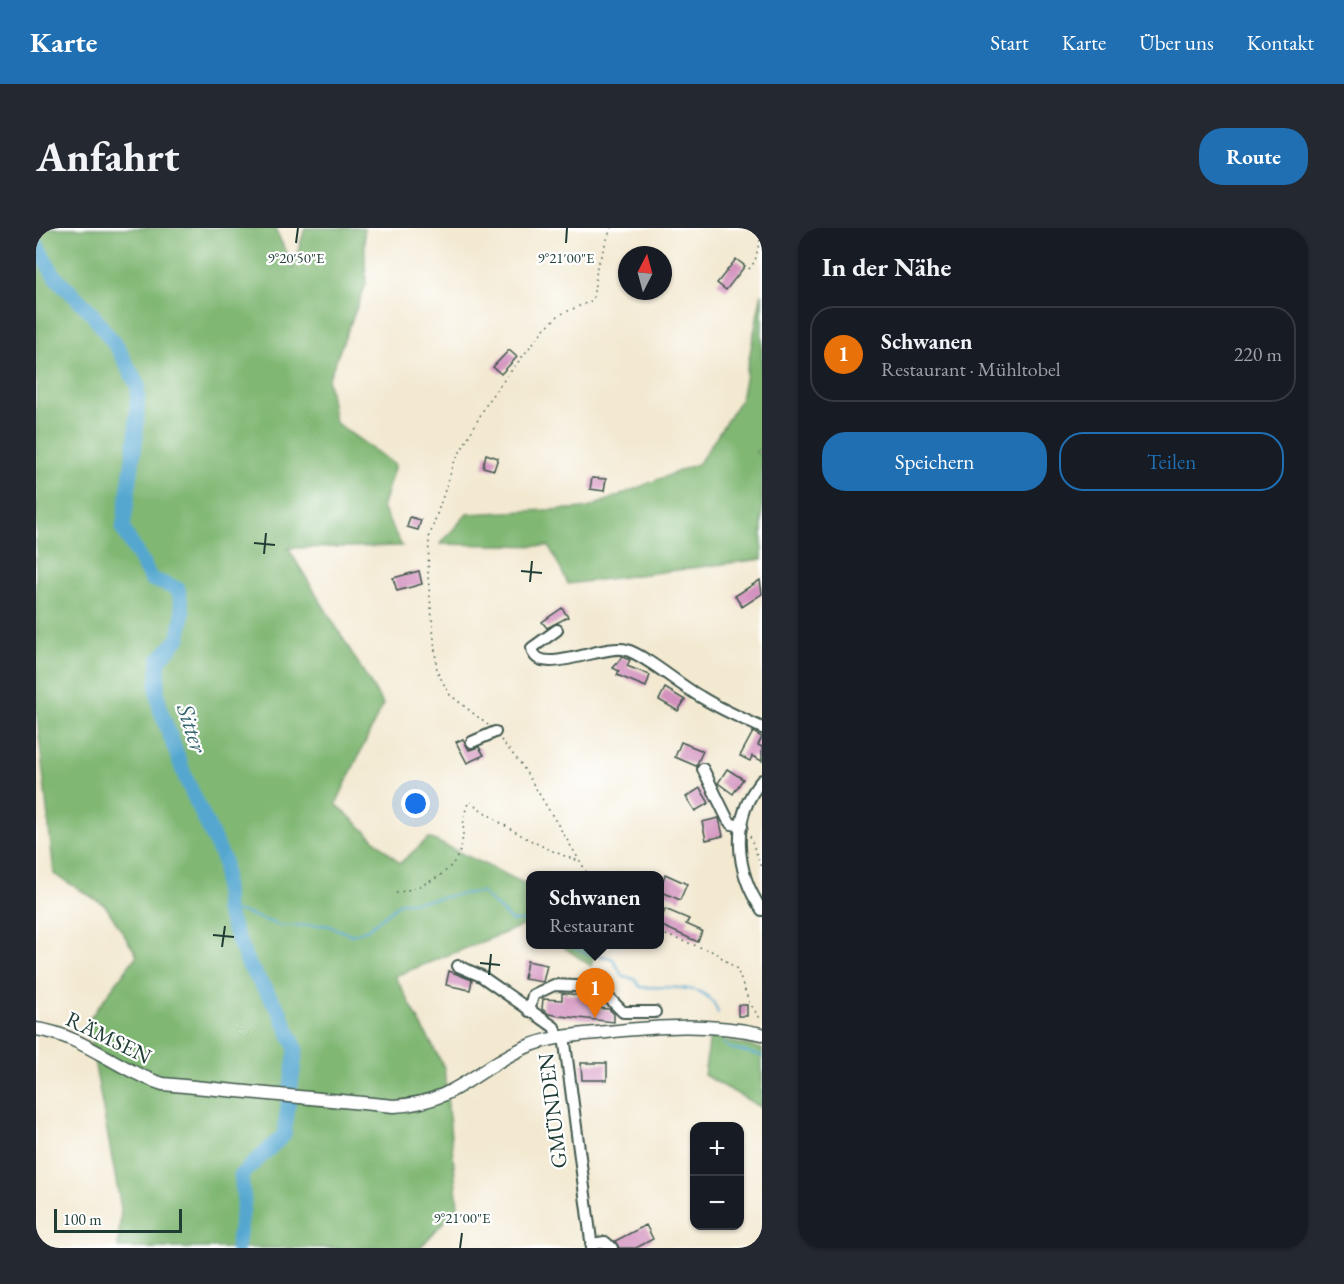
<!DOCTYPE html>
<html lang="de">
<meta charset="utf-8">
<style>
body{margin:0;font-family:"EB Garamond",serif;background:#242831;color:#f1f3f6}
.controls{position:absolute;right:18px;bottom:18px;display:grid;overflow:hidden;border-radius:12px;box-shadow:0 2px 4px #0004}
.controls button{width:54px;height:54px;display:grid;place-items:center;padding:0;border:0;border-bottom:2px solid #363941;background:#171b24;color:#f1f3f6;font:30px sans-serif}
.compass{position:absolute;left:582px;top:18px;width:54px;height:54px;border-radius:50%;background:#171b24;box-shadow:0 2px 4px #0004;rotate:6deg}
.scale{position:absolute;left:18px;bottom:15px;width:128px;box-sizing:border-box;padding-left:6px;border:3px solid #1f3d34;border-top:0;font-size:16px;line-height:21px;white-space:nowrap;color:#1f3d34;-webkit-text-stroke:4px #fff;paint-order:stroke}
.you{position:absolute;left:380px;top:576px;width:21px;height:21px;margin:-15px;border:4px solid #fff;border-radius:50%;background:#1a73e8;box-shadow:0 0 0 9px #1a73e833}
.badge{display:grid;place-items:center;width:39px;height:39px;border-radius:50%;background:#1f6fb2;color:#fff;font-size:20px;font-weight:700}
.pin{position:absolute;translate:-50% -50px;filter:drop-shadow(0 2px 3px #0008)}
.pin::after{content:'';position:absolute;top:32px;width:21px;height:18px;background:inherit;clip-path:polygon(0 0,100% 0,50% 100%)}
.popup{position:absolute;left:490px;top:643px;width:138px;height:78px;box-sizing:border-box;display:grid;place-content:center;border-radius:12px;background:#171b24;filter:drop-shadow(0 2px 4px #0005);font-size:20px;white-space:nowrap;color:#9ea1a6}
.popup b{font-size:22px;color:#f1f3f6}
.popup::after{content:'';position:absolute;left:50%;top:100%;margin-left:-12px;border:12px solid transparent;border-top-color:#171b24}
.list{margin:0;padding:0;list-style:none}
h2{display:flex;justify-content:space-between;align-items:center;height:78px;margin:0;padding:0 24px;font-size:26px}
h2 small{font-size:20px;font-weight:400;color:#9ea1a6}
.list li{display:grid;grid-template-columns:39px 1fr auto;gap:18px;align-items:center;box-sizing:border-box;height:96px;margin:0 12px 12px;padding:0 12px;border:2px solid #363941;border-radius:24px}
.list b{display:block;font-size:22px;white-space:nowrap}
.list p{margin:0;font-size:20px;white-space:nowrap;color:#9ea1a6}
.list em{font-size:20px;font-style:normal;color:#9ea1a6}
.actions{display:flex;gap:12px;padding:18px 24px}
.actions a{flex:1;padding:14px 0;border:2px solid #1f6fb2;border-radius:24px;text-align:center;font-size:21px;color:#1f6fb2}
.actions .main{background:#1f6fb2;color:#fff}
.map{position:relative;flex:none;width:726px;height:1020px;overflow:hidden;border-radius:24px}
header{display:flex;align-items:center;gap:36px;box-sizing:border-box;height:84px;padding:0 30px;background:#1f6fb2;color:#fff}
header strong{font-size:28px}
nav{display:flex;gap:33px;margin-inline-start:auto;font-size:21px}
.intro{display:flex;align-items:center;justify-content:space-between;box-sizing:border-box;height:144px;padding:0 36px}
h1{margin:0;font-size:42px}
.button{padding:15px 27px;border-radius:24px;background:#1f6fb2;color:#fff;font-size:21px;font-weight:700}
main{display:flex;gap:36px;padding:0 36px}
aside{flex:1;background:#171b24;border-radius:24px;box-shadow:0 2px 4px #0004}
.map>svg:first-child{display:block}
.forest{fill:#80b773;stroke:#507a54;stroke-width:1.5}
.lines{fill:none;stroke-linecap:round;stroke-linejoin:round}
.stream{stroke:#55a7d0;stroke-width:2}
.river{stroke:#55a7d0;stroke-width:15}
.building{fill:#d391be}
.minor-casing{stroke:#3f574c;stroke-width:14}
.major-casing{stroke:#3f574c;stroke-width:15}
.path{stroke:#3f574c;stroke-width:1.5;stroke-dasharray:1.5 4.5;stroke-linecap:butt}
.minor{stroke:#fff;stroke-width:10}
.major{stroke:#fff;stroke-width:12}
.ticks{fill:none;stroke:#1f3d34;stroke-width:2}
.labels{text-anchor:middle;stroke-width:4.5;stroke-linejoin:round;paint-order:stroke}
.street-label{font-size:22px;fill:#1f3d34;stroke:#fff}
.water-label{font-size:24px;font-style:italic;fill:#32626b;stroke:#fff}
.ticks-label{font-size:15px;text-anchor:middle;fill:#1f3d34;stroke:#fff;stroke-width:4.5;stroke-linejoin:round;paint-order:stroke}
</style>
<header>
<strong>Karte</strong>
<nav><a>Start</a><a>Karte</a><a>Über uns</a><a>Kontakt</a></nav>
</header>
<div class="intro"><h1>Anfahrt</h1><a class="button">Route</a></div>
<main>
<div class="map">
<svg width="726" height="1020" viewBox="0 0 726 1020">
<rect width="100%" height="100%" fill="#fff"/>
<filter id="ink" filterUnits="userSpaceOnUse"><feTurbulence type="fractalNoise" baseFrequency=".0167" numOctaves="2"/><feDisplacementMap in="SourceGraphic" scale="12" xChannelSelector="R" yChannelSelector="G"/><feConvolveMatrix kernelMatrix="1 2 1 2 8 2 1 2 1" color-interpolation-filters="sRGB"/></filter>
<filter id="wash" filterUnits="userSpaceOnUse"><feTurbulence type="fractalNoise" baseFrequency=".008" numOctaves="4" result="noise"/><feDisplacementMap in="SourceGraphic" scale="24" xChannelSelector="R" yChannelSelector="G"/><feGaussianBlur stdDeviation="1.35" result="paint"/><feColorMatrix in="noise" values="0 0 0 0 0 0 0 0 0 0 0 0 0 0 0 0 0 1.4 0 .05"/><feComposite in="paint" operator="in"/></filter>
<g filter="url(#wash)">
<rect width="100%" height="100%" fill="#f3e9d1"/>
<path class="forest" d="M 0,0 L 239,0 L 257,40 L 269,0 L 328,0 L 330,56 L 292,152 L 299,194 L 359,237 L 346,280 L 366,318 L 252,320 L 347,476 L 300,576 L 364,635 L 393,610 L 494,658 L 494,695 L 359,748 L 408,839 L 422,978 L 384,1020 L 82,1020 L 85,980 L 51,794 L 101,727 L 69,677 L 18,646 L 0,480 Z
M 726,65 L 726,222 L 720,224 L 726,228 L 726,331 L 532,356 L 513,318 L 404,316 L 431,286 L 552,280 L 663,235 L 705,171 Z
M 525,717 L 561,717 L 555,738 Z
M 674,809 L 726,821 L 726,880 L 668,847 Z"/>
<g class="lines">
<path class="stream" d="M 190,682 L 209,685 L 245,698 L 290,697 L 316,707 L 332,701 L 365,674 C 392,675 418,665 445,664 L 476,693 L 494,693
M 533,716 C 546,728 561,725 577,731 L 587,749 L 599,751 L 604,759 C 630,761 673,752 682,785
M 687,815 L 694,820 L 726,828"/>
<path class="river" d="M 0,16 L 19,49 L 53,82 L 83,122 L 102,158 L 100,208 L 87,301 L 115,351 L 142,361 L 147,384 L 143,410 L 123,432 L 121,460 L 124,481 L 150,551 L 188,633 L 190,682 L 212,736 L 244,784 L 260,821 L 248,907 L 205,947 L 208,973 L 201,1020"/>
</g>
<g id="blocks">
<path class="building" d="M 700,31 L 709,38 L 690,62 L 681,55 Z
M 473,122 L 481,129 L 465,146 L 457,139 Z
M 450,226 L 462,230 L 458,242 L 447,239 Z
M 556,250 L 570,251 L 568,263 L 554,261 Z
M 374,289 L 385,292 L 382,302 L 371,299 Z
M 383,343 L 386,356 L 361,363 L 357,350 Z
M 724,352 L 726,366 L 706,379 L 699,368 Z
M 526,380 L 532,389 L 511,400 L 506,394 Z
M 586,429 L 594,432 L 591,438 L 614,447 L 610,459 L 581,447 L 583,443 L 577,440 Z
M 629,460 L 649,472 L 642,483 L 623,472 Z
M 717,504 L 726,509 L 722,517 L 726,519 L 726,533 L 716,528 L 714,533 L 704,528 Z
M 427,511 L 433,522 L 443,519 L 448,527 L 431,535 L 420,514 Z
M 645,514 L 667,523 L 660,538 L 639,529 Z
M 691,541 L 707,551 L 697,566 L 682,555 Z
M 664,560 L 673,575 L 659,583 L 650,569 Z
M 683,590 L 687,608 L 670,612 L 666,594 Z
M 629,646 L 651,656 L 644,672 L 624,663 Z
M 629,681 L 653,691 L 650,696 L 666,703 L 662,714 L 624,697 Z
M 491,733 L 511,737 L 507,754 L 488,751 Z
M 413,743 L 436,752 L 434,762 L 410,757 Z
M 526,765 L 556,769 L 556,780 L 573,781 L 578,786 L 578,794 L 524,788 L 513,786 L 506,781 L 507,771 L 526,772 Z
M 702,777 L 711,777 L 711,788 L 702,788 Z
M 545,835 L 571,835 L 571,852 L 546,852 Z
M 610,997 L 617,1011 L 600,1020 L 583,1020 L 579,1013 Z"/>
</g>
</g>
<g filter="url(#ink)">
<use href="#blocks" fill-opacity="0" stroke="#3f574c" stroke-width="1.5"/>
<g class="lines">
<g class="minor-casing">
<path id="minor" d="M 521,402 L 496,420 C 500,452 568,414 591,422 C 610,428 645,458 665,469 C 684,481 706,490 726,500
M 436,514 L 459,504
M 667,541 L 692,592 L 696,596 L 706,598
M 726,552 C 694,589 699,644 726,682
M 422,738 L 445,748 L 518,799 L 522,809
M 493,783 L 497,767 L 518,757 L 562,759 L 587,784 L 619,784
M 528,808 L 556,1020
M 555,1016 L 569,1014 L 576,1020"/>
</g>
<g class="major-casing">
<path id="major" d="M 0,801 C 47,807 83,843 127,856 L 358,878 C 420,875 439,841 490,819 C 516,808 543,807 571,804 C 624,798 673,795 726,806"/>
</g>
<path class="path" d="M 713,41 L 719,33 L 726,3
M 452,497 L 413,466 L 401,443 L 392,349 L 393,310 L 418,235 L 454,170 L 508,101 L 523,87 L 557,72 L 561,39 L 575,0
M 465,512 L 485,536 L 553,648
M 714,608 L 726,641
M 360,665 C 387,659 422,645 426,614 C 429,596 425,592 433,573 C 467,598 503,620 543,633
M 624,705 L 678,724 L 701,741 L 714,776 L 726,793"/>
<use href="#minor" class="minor"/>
<use href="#major" class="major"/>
</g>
</g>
<path class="ticks" d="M 260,15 L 262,0M 530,15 L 531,0M 218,315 L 239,317M 228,326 L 230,305M 485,343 L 506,345M 494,354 L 496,333M 177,707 L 198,709M 186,719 L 189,698M 444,735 L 464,737M 453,747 L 455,726M 424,1020 L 426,1005"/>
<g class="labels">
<g class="street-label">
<text transform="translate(73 809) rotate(26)" y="8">RÄMSEN</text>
<text transform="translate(516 883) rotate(-97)" y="8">GMÜNDEN</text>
</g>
<g class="water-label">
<text transform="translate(156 500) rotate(72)" y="8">Sitter</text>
</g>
</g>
<g class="ticks-label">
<text x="260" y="35">9°20'50"E</text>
<text x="530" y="35">9°21'00"E</text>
<text x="426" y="995">9°21'00"E</text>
</g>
</svg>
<div class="controls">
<button>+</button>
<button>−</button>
</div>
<svg class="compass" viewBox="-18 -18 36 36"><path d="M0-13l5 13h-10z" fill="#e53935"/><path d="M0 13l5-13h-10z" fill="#9ea1a6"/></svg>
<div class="scale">100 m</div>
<div class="you"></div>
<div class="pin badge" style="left:559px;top:790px;background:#e8710a">1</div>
<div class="popup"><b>Schwanen</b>Restaurant</div>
</div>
<aside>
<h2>In der Nähe<small></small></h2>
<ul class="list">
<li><span class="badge" style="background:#e8710a">1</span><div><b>Schwanen</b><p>Restaurant · Mühltobel</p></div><em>220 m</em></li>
</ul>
<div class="actions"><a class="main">Speichern</a><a>Teilen</a></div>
</aside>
</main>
